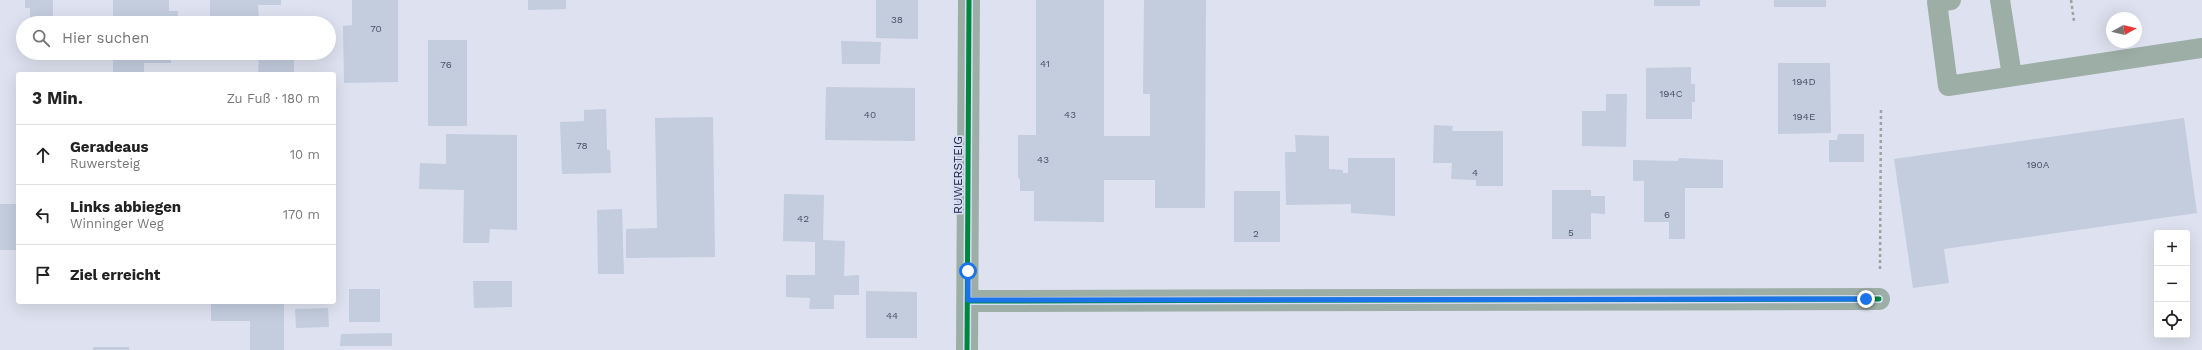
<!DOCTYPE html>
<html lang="de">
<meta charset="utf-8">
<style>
body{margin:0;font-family:"Work Sans",sans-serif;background:#f6f6f6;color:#222}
.controls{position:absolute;right:12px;bottom:12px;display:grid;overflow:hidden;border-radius:4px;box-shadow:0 4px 16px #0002}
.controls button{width:36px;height:36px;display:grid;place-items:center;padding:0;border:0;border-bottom:1px solid #e0e0e0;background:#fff;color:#222;font:20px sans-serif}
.compass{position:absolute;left:2106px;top:12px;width:36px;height:36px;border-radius:50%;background:#fff;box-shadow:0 4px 16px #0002;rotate:82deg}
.stop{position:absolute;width:12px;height:12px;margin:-9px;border:3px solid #1a73e8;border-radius:50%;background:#fff}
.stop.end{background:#1a73e8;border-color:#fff;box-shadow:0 1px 4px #0008}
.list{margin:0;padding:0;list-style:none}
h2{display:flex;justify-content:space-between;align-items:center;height:52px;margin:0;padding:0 16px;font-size:17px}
h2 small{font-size:13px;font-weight:400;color:#767676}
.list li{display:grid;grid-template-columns:26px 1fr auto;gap:12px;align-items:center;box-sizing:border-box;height:60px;padding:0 16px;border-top:1px solid #e0e0e0}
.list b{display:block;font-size:15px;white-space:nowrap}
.list p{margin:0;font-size:13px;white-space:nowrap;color:#767676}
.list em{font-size:13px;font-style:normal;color:#767676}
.icon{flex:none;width:22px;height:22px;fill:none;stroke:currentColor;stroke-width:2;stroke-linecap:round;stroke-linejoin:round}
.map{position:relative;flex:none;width:2202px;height:350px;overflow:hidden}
.search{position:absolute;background:#fff;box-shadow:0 4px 16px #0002;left:16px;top:16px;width:320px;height:44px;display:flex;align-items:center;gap:10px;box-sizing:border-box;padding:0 14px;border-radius:22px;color:#767676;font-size:15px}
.panel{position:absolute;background:#fff;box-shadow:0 4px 16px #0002;left:16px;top:72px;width:320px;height:232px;border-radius:4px}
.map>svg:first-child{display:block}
.building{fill:#c3cdde}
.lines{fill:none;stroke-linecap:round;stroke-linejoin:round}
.path{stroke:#99a5a4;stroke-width:2.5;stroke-dasharray:3 3;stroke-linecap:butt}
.service{stroke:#9daea6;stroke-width:20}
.minor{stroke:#9daea6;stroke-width:22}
.cycleway-casing{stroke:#d6ddf7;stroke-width:8}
.cycleway{stroke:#00873e;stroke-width:5}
.route{stroke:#1a73e8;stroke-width:5}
.labels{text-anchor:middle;stroke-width:3.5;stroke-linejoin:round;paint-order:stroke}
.number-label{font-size:10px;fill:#494f66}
.street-label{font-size:12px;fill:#1e233b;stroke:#d6ddf7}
</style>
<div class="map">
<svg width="2202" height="350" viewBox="0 0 2202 350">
<rect width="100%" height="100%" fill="#dee1ef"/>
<path class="building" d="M 25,0 L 53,0 L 53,23 L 30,23 L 30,8 L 25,8 Z
M 113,0 L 169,0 L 169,11 L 178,11 L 178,23 L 113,23 Z
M 210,0 L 281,0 L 281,5 L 258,5 L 259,21 L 210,23 Z
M 352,0 L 398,0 L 398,82 L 344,83 L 343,26 L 352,25 Z
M 528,0 L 566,0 L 566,9 L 528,10 Z
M 876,0 L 918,0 L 918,39 L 876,38 Z
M 1036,0 L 1104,0 L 1104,136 L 1150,136 L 1150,94 L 1143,94 L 1144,0 L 1206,0 L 1205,208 L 1155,208 L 1155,180 L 1104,180 L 1104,222 L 1034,221 L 1034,191 L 1020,191 L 1020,179 L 1018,178 L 1018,135 L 1036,135 Z
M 1654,0 L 1700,0 L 1700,6 L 1654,6 Z
M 1774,0 L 1826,0 L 1826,7 L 1774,7 Z
M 428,40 L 467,40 L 467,126 L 428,126 Z
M 841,41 L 881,42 L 880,64 L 842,64 Z
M 113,53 L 171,53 L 171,63 L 144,63 L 144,74 L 113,74 Z
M 259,53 L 294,53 L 294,74 L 258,74 Z
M 1778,63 L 1830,63 L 1831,133 L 1778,134 Z
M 1691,67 L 1691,84 L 1695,84 L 1695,102 L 1692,102 L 1692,119 L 1646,119 L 1646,68 Z
M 826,87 L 915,88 L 915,141 L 825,140 Z
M 1606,94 L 1627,94 L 1626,147 L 1582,146 L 1582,111 L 1606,111 Z
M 606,109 L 607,150 L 610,150 L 611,173 L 562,174 L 560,122 L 584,121 L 584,110 Z
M 713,117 L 715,257 L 626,258 L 626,229 L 657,228 L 655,118 Z
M 2184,118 L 2197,213 L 1944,249 L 1949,283 L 1913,288 L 1894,159 Z
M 1434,125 L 1453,126 L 1452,131 L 1503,131 L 1503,186 L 1476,186 L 1476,180 L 1451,179 L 1452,163 L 1433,163 Z
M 446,134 L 517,135 L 517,230 L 490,229 L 489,243 L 463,243 L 464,190 L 419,189 L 420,163 L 446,164 Z
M 1838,134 L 1864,134 L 1864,162 L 1829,162 L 1829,140 L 1837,140 Z
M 1295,135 L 1329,136 L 1329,169 L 1343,170 L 1343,173 L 1348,173 L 1348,158 L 1395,158 L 1395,216 L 1351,213 L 1351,204 L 1286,205 L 1285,152 L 1296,152 Z
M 1679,158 L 1723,160 L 1723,188 L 1685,188 L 1685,239 L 1669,239 L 1669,222 L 1644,222 L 1644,181 L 1633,181 L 1633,160 L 1678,161 Z
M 1552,190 L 1591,190 L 1591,196 L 1605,196 L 1605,214 L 1591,213 L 1591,239 L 1552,239 Z
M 1234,191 L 1280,191 L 1280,242 L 1234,242 Z
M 784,194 L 824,195 L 823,240 L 845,241 L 844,276 L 859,275 L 859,295 L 834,295 L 834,309 L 809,309 L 810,298 L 786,297 L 786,275 L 815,275 L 815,242 L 783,241 Z
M 0,204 L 18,204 L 18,250 L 0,250 Z
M 622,209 L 624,274 L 598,274 L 597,210 Z
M 473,281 L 512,281 L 512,307 L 474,308 Z
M 349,289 L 380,289 L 380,322 L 349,322 Z
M 866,291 L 917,292 L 917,338 L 866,338 Z
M 211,302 L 284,302 L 284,350 L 250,350 L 250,321 L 211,321 Z
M 328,308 L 329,327 L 296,328 L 295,309 Z
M 392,333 L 392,346 L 340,346 L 341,334 Z
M 93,347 L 129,347 L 129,350 L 93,350 Z"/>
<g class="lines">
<path class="path" d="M 2071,0 L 2074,21
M 1880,269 L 1881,108"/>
<path class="service" d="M 1951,0 L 1937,2 L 1948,86 L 2202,48
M 2000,0 L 2012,76"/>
<path class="minor" d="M 968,301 L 1879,299
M 967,350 L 969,0"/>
<g class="cycleway-casing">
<path id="cycleway" d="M 968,301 L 1879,299
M 967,350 L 969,0"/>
</g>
<use href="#cycleway" class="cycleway"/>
</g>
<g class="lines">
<path class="route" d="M 968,271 L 968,300 L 1866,299"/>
</g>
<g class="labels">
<g class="number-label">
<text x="897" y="23">38</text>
<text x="376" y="32">70</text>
<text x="1045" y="67">41</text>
<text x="446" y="68">76</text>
<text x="1804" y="85">194D</text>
<text x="1671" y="97">194C</text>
<text x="870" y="118">40</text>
<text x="1070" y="118">43</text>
<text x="1804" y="120">194E</text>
<text x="582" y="149">78</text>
<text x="1043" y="163">43</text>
<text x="2038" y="168">190A</text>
<text x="1475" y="176">4</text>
<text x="1667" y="218">6</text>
<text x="803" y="222">42</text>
<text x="1571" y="236">5</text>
<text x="1256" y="237">2</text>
<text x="892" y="319">44</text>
</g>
<g class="street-label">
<text transform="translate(958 175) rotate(-90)" y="4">RUWERSTEIG</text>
</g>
</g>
</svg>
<div class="controls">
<button>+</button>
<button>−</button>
<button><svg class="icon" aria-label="locate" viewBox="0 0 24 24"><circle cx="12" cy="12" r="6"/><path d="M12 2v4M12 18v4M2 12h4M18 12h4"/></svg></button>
</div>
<svg class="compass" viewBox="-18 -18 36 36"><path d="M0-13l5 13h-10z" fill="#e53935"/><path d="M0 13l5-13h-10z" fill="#767676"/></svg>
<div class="stop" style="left:968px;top:271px"></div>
<div class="stop end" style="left:1866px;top:299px"></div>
<div class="search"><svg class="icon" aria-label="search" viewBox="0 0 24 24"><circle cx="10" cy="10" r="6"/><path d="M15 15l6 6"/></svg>Hier suchen</div>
<section class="panel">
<h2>3 Min.<small>Zu Fuß · 180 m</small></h2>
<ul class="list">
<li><svg class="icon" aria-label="ahead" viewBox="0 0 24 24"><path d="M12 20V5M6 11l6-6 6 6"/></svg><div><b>Geradeaus</b><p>Ruwersteig</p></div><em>10 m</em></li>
<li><svg class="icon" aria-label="left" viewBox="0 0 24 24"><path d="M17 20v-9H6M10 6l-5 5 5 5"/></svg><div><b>Links abbiegen</b><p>Winninger Weg</p></div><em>170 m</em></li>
<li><svg class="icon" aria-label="arrive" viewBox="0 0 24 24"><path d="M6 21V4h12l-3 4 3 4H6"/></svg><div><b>Ziel erreicht</b></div></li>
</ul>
</section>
</div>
